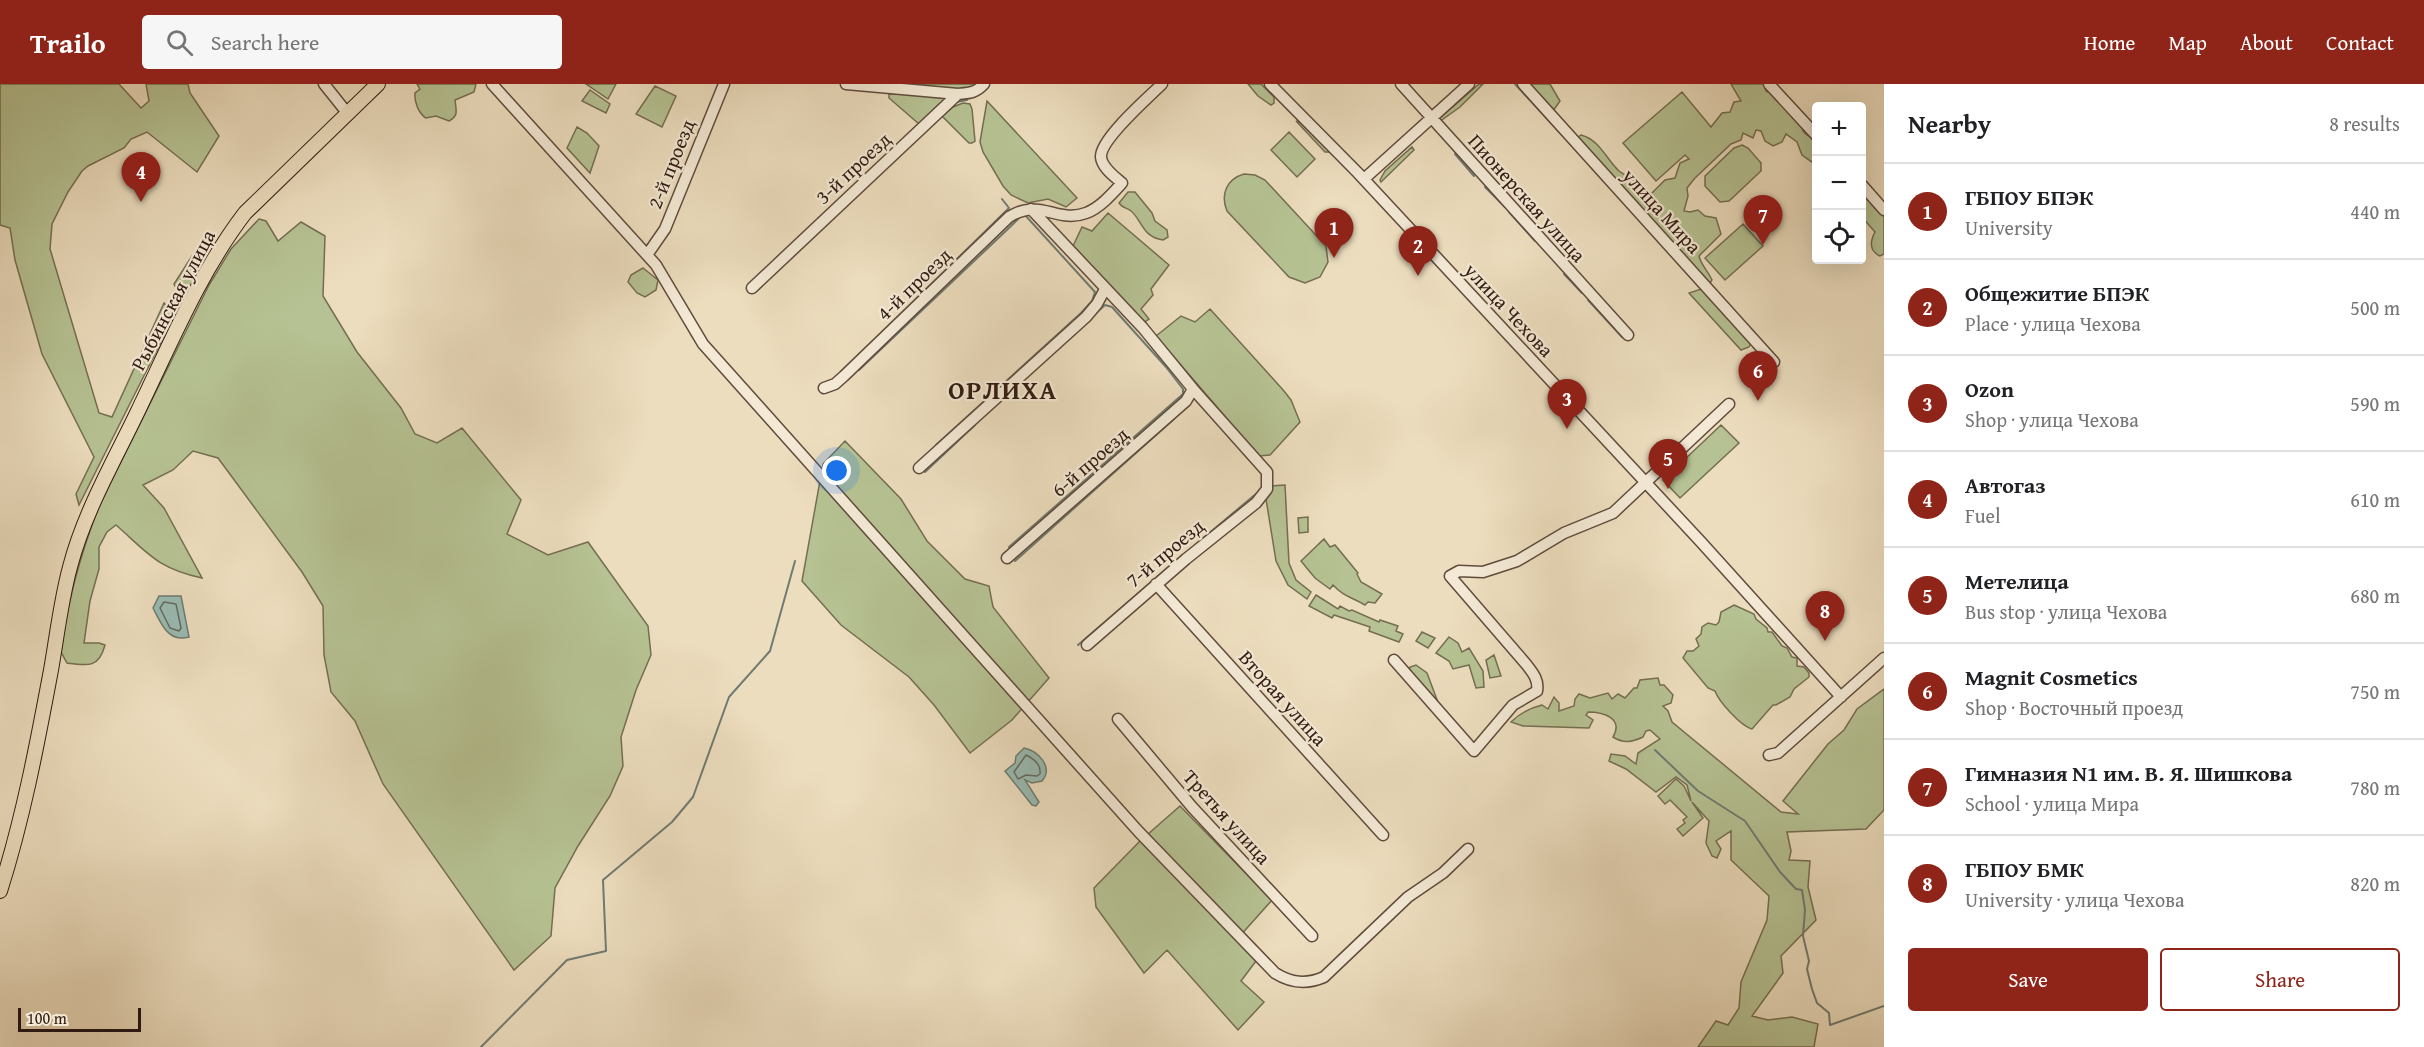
<!DOCTYPE html>
<meta charset="utf-8">
<style>
body{margin:0;font-family:"Gentium Book Plus",serif;background:#f6f6f6;color:#202124}
.controls{position:absolute;right:18px;top:18px;display:grid;overflow:hidden;border-radius:6px;box-shadow:0 6px 24px #0002}
.controls button{width:54px;height:54px;display:grid;place-items:center;padding:0;border:0;border-bottom:2px solid #e0e0e0;background:#fff;color:#202124;font:30px sans-serif}
.scale{position:absolute;left:18px;bottom:15px;width:123px;box-sizing:border-box;padding-left:6px;border:3px solid #311a11;border-top:0;font-size:16px;line-height:21px;white-space:nowrap;color:#311a11;-webkit-text-stroke:4px #f3e9d5;paint-order:stroke}
.you{position:absolute;left:837px;top:387px;width:21px;height:21px;margin:-15px;border:4px solid #fff;border-radius:50%;background:#1a73e8;box-shadow:0 0 0 9px #1a73e833}
.badge{display:grid;place-items:center;width:39px;height:39px;border-radius:50%;background:#8f2418;color:#fff;font-size:20px;font-weight:700}
.pin{position:absolute;translate:-50% -50px;filter:drop-shadow(0 2px 3px #0008)}
.pin::after{content:'';position:absolute;top:32px;width:21px;height:18px;background:inherit;clip-path:polygon(0 0,100% 0,50% 100%)}
.list{margin:0;padding:0;list-style:none}
h2{display:flex;justify-content:space-between;align-items:center;height:78px;margin:0;padding:0 24px;font-size:26px}
h2 small{font-size:20px;font-weight:400;color:#757577}
.list li{display:grid;grid-template-columns:39px 1fr auto;gap:18px;align-items:center;box-sizing:border-box;height:96px;padding:0 24px;border-top:2px solid #e0e0e0}
.list b{display:block;font-size:22px;white-space:nowrap}
.list p{margin:0;font-size:20px;white-space:nowrap;color:#757577}
.list em{font-size:20px;font-style:normal;color:#757577}
.actions{display:flex;gap:12px;padding:18px 24px}
.actions a{flex:1;padding:14px 0;border:2px solid #8f2418;border-radius:6px;text-align:center;font-size:21px;color:#8f2418}
.actions .main{background:#8f2418;color:#fff}
.icon{flex:none;width:33px;height:33px;fill:none;stroke:currentColor;stroke-width:2;stroke-linecap:round;stroke-linejoin:round}
.map{position:relative;flex:none;width:1884px;height:963px;overflow:hidden}
header{display:flex;align-items:center;gap:36px;box-sizing:border-box;height:84px;padding:0 30px;background:#8f2418;color:#fff}
header strong{font-size:28px}
nav{display:flex;gap:33px;margin-inline-start:auto;font-size:21px}
.search{width:420px;height:54px;background:#f6f6f6;display:flex;align-items:center;gap:15px;box-sizing:border-box;padding:0 21px;border-radius:6px;color:#757577;font-size:22px}
main{display:flex}
aside{flex:1;background:#fff}
.map>svg:first-child{display:block}
.green{fill:#b6c293;stroke:#746e52;stroke-width:1.5}
.water{fill:#99bbb3;stroke:#6f7b72;stroke-width:1.5}
.lines{fill:none;stroke-linecap:round;stroke-linejoin:round}
.shore{stroke:#656a62;stroke-width:1.5}
.stream{stroke:#6f7b72;stroke-width:2}
.minor-casing{stroke:#604b3c;stroke-width:13}
.major-casing{stroke:#311a11;stroke-width:16}
.minor{stroke:#f3e9d5;stroke-width:10}
.major{stroke:#ecddbe;stroke-width:14}
.labels{text-anchor:middle;stroke-width:4.5;stroke-linejoin:round;paint-order:stroke}
.street-label{font-size:20px;fill:#311a11;stroke:#f3e9d5}
.district-label{font-size:26px;font-weight:bold;letter-spacing:1.5px;fill:#311a11;stroke:#f3e9d5}
</style>
<header>
<strong>Trailo</strong>
<div class="search"><svg class="icon" aria-label="search" viewBox="0 0 24 24"><circle cx="10" cy="10" r="6"/><path d="M15 15l6 6"/></svg>Search here</div>
<nav><a>Home</a><a>Map</a><a>About</a><a>Contact</a></nav>
</header>
<main>
<div class="map">
<svg width="1884" height="963" viewBox="0 0 1884 963">
<rect width="100%" height="100%" fill="#ecddbe"/>
<filter id="stains"><feTurbulence type="fractalNoise" baseFrequency=".00333" numOctaves="4"/><feColorMatrix values="0 0 0 0 .2 0 0 0 0 .09 0 0 0 0 .02 0 0 0 .5 -.17"/></filter>
<radialGradient id="worn" r=".72"><stop offset=".6" stop-color="#630" stop-opacity="0"/><stop offset="1" stop-color="#630" stop-opacity=".3"/></radialGradient>
<path class="green" d="M 0,0 L 119,0 L 141,24 L 149,17 L 146,0 L 188,0 L 190,9 L 219,52 L 197,88 L 147,48 L 131,55 L 124,64 L 88,82 L 82,87 L 68,108 L 52,140 L 50,165 L 99,329 L 112,333 L 164,219 L 175,230 L 79,421 L 76,410 L 94,373 L 42,270 L 15,176 L 10,144 L 0,141 Z
M 417,0 L 476,0 L 474,8 L 455,16 C 456,26 459,32 449,37 L 436,32 L 426,34 C 419,30 414,18 415,9 L 420,5 Z
M 586,0 L 616,0 L 608,15 Z
M 905,0 L 978,0 L 967,6 Z
M 1248,0 L 1261,0 L 1274,13 L 1274,19 L 1271,21 L 1258,12 Z
M 1479,0 L 1483,0 L 1460,23 L 1439,38 L 1440,34 Z
M 1526,0 L 1550,0 L 1560,17 L 1553,27 Z
M 1731,0 L 1764,0 L 1766,7 L 1775,11 L 1801,42 C 1804,52 1809,51 1816,56 L 1816,81 L 1802,71 L 1797,58 L 1786,50 L 1782,58 L 1773,62 L 1765,57 L 1761,47 L 1756,46 L 1753,54 L 1743,49 L 1741,56 L 1731,60 L 1695,94 L 1687,104 L 1688,112 L 1684,127 L 1690,128 L 1698,126 L 1705,132 L 1716,134 L 1721,150 L 1699,172 C 1701,181 1708,187 1712,196 L 1710,199 L 1642,128 L 1638,119 L 1621,108 L 1577,54 L 1581,51 C 1600,56 1606,75 1619,87 C 1624,91 1631,93 1636,97 C 1641,101 1646,106 1650,111 L 1665,96 L 1675,94 L 1680,79 L 1689,75 L 1685,71 L 1656,97 L 1623,59 L 1682,8 L 1711,43 L 1722,29 L 1730,28 L 1734,18 L 1741,17 Z
M 655,2 L 676,12 L 662,43 L 636,30 Z
M 590,6 L 610,20 L 606,29 L 582,17 Z
M 904,9 L 945,14 L 946,15 L 919,40 L 889,14 L 889,10 Z
M 987,17 L 1077,114 L 1066,123 L 1048,115 L 1028,119 L 1011,111 L 1003,102 L 983,68 L 980,58 Z
M 963,19 L 970,20 L 972,25 L 975,57 L 972,59 L 969,59 L 942,32 L 953,23 Z
M 1296,37 L 1302,39 L 1331,68 L 1325,68 Z
M 577,43 L 587,49 L 599,62 L 590,89 L 567,64 Z
M 1289,48 L 1315,75 L 1297,93 L 1271,66 Z
M 1742,61 L 1748,64 L 1761,79 L 1761,87 L 1729,117 L 1720,118 L 1705,102 L 1705,92 L 1734,64 Z
M 1412,63 L 1414,66 L 1381,98 L 1380,96 L 1385,87 Z
M 1244,90 L 1255,91 L 1265,96 L 1326,162 L 1328,178 L 1320,193 L 1305,199 L 1289,193 L 1227,127 C 1220,110 1227,95 1244,90 Z
M 1862,106 L 1884,133 L 1884,170 L 1880,172 C 1869,167 1870,157 1875,148 L 1862,133 Z
M 1128,108 L 1135,108 L 1152,129 L 1155,137 L 1167,146 L 1168,153 L 1163,156 C 1142,153 1142,136 1131,127 C 1126,123 1123,125 1119,119 Z
M 1108,129 L 1169,181 L 1151,205 L 1153,211 L 1141,225 L 1149,235 L 1143,239 L 1073,162 L 1082,143 L 1092,147 Z
M 259,135 L 266,137 L 278,157 L 301,138 L 325,152 L 323,212 L 357,268 L 401,324 L 415,350 L 437,359 L 462,344 L 521,416 L 507,450 L 548,471 L 588,458 L 648,542 L 651,571 L 636,606 L 621,653 L 623,682 L 610,712 L 578,762 L 555,804 L 551,852 L 514,886 L 383,700 L 355,637 L 331,608 L 324,571 L 323,522 L 302,488 L 218,374 L 193,367 L 173,386 L 143,401 L 164,424 L 202,494 C 157,484 149,470 116,441 L 107,448 L 99,463 L 99,485 L 90,517 L 84,559 L 99,559 L 105,561 C 99,584 88,582 67,579 L 61,568 C 67,518 81,469 99,422 L 209,201 L 231,165 Z
M 1743,140 L 1763,162 L 1725,196 L 1705,174 Z
M 197,171 C 205,181 193,211 179,210 L 174,200 L 192,172 Z
M 643,184 L 658,196 L 656,206 L 645,213 L 637,209 L 628,198 L 631,191 Z
M 1701,205 L 1751,259 L 1749,263 L 1741,266 L 1689,209 Z
M 1210,225 L 1284,307 L 1291,316 L 1300,338 L 1270,371 L 1259,372 L 1156,252 L 1181,232 L 1195,238 Z
M 1721,341 L 1739,359 L 1680,414 L 1663,396 Z
M 845,357 L 901,415 L 927,457 L 965,495 L 989,502 L 993,523 L 1049,594 L 1012,636 L 970,669 L 934,621 L 909,593 L 841,541 L 802,497 L 823,380 Z
M 1285,401 L 1289,479 L 1296,496 L 1311,508 L 1307,515 L 1288,501 L 1276,477 L 1266,415 L 1270,402 Z
M 1308,433 L 1308,448 L 1299,449 L 1298,434 Z
M 1324,455 L 1330,463 L 1335,461 L 1358,489 L 1357,490 L 1361,498 L 1382,510 L 1375,519 L 1368,518 L 1365,521 C 1352,513 1344,513 1333,501 L 1330,505 L 1315,494 L 1301,477 Z
M 1316,511 L 1338,525 L 1340,522 L 1349,527 L 1352,526 L 1379,538 L 1380,536 L 1398,542 L 1396,547 L 1403,550 L 1399,558 L 1369,547 L 1370,543 L 1334,531 L 1332,534 L 1309,522 Z
M 1734,521 L 1754,530 L 1756,535 L 1767,544 L 1768,548 L 1772,548 L 1782,562 L 1787,564 L 1792,573 L 1797,574 L 1797,582 L 1804,583 L 1809,589 L 1809,593 L 1794,605 L 1790,613 L 1776,621 L 1773,621 L 1752,645 C 1741,642 1719,618 1715,607 L 1708,604 L 1683,574 L 1687,567 L 1693,567 L 1699,562 L 1696,555 L 1701,550 L 1702,543 L 1708,539 L 1716,541 L 1719,538 L 1721,528 Z
M 1422,548 L 1435,554 L 1428,564 L 1416,557 Z
M 1449,553 L 1458,559 L 1462,568 L 1469,564 L 1483,587 L 1484,603 L 1476,604 L 1469,581 L 1453,585 L 1449,577 L 1436,569 Z
M 1494,571 L 1501,592 L 1490,594 L 1486,576 Z
M 1416,581 L 1427,589 L 1439,621 L 1409,587 L 1410,583 Z
M 1658,594 L 1660,601 L 1664,601 L 1673,611 L 1671,619 L 1663,622 L 1668,627 L 1672,638 L 1781,728 L 1798,730 L 1783,717 L 1828,660 L 1844,646 L 1857,625 L 1884,605 L 1884,726 L 1866,745 L 1787,748 L 1791,767 L 1789,776 L 1810,777 L 1808,803 L 1816,836 L 1781,872 L 1783,889 L 1752,932 L 1768,936 L 1792,933 L 1818,940 L 1814,963 L 1698,963 L 1716,937 L 1728,941 L 1739,924 L 1741,898 L 1767,836 L 1769,812 L 1731,776 L 1731,747 L 1716,757 L 1721,765 L 1717,774 L 1712,772 L 1706,759 L 1709,737 L 1692,718 L 1703,734 L 1683,752 L 1677,745 L 1685,739 L 1683,736 L 1687,733 L 1670,716 L 1665,720 L 1658,712 L 1676,695 L 1684,702 L 1691,717 L 1687,701 L 1676,693 L 1656,708 L 1626,685 L 1609,677 L 1611,670 L 1625,672 L 1636,680 L 1638,669 L 1660,655 L 1650,646 L 1646,647 L 1643,653 C 1632,658 1624,660 1613,653 C 1624,634 1603,628 1588,628 L 1586,631 L 1593,636 L 1589,644 L 1523,642 L 1511,638 C 1520,629 1530,624 1542,621 L 1548,625 L 1554,613 L 1559,619 L 1559,627 L 1574,622 L 1575,615 L 1579,610 L 1590,614 L 1608,609 L 1612,615 L 1618,610 L 1625,614 L 1634,604 L 1637,604 L 1640,596 Z
M 1180,722 L 1272,816 L 1239,853 L 1259,873 L 1241,897 L 1264,918 L 1238,946 L 1167,866 L 1144,889 L 1096,823 L 1094,804 L 1139,758 Z"/>
<path class="water" d="M 159,512 L 181,512 L 189,553 C 168,559 161,539 153,524 Z
M 1024,664 C 1038,667 1054,683 1042,697 L 1032,699 L 1025,696 L 1039,718 L 1036,722 L 1032,721 L 1005,687 L 1015,679 L 1016,672 Z"/>
<g class="lines">
<path class="shore" d="M 164,518 L 176,520 L 181,544 L 179,547 L 170,544 L 160,524 Z
M 1026,671 C 1034,675 1041,680 1040,690 L 1037,692 L 1026,691 L 1018,695 L 1014,688 Z"/>
<path class="stream" d="M 1515,0 L 1562,51
M 956,18 L 967,16
M 1455,70 L 1474,92
M 1485,103 L 1505,123
M 1509,128 L 1535,157
M 1564,190 L 1582,209
M 1588,216 L 1622,253
M 869,261 L 1009,124 L 1002,115
M 859,286 L 1010,143 L 1020,133 L 1025,131 L 1095,208 L 1092,217 L 1081,229 L 936,361
M 925,388 L 975,341
M 1195,461 L 1257,409
M 1009,463 L 1183,310 L 1183,305 L 1166,283 L 1112,223 L 1105,221 L 1096,229
M 1015,477 L 1174,335
M 1078,561 L 1170,482
M 1655,666 L 1698,707 L 1745,737 L 1780,788 L 1796,805 L 1802,806 L 1805,826 L 1803,852 L 1809,877 L 1807,885 L 1812,905 L 1817,919 L 1829,929 L 1830,941 L 1884,922
M 481,963 L 567,876 L 606,867 L 603,796 L 672,738 L 693,713 L 729,613 L 770,567 L 795,477"/>
<g class="minor-casing">
<path id="minor" d="M 324,0 L 348,30
M 492,0 L 656,181 L 703,260 L 1138,747 L 1275,889 C 1291,899 1306,901 1324,893 L 1408,813 L 1443,789 L 1468,765
M 846,0 L 958,10
M 1270,0 L 1358,89 L 1701,458 L 1841,613
M 1401,0 L 1628,251
M 1523,0 L 1774,278
M 1769,0 L 1816,51
M 1364,95 L 1469,0
M 1862,101 L 1884,126
M 1031,125 L 1143,244 L 1193,305 L 1267,388 L 1267,405 L 1256,419 L 1186,475 L 1087,561
M 647,171 L 665,145 L 724,0
M 752,204 L 958,10 C 969,9 976,9 984,0
M 824,304 L 835,300 L 844,292 L 1009,133 C 1040,113 1057,140 1086,129 C 1100,124 1113,109 1122,99 C 1115,93 1102,84 1101,73 C 1100,55 1149,13 1162,0
M 919,384 L 1086,233 L 1097,220 L 1105,205
M 1007,474 L 1186,317 L 1193,305
M 1156,500 L 1383,751
M 1394,576 L 1474,667 L 1513,621 L 1537,607 C 1539,596 1533,589 1526,580 L 1450,492 L 1459,487 L 1483,488 L 1517,477 L 1564,449 L 1613,429 L 1729,320
M 1118,635 L 1192,723 L 1312,852
M 1769,671 L 1778,669 L 1884,574"/>
</g>
<g class="major-casing">
<path id="major" d="M 0,807 C 23,735 37,661 51,586 C 57,552 61,516 70,483 C 84,429 113,379 137,329 C 170,261 199,189 245,129 L 378,0"/>
</g>
<use href="#minor" class="minor"/>
<use href="#major" class="major"/>
</g>
<g class="labels">
<g class="street-label">
<text transform="translate(671 80) rotate(-68)" y="7">2-й проезд</text>
<text transform="translate(853 84) rotate(-43)" y="7">3-й проезд</text>
<text transform="translate(1527 114) rotate(48)" y="7">Пионерская улица</text>
<text transform="translate(1662 127) rotate(48)" y="7">улица Мира</text>
<text transform="translate(914 200) rotate(-44)" y="7">4-й проезд</text>
<text transform="translate(173 216) rotate(-62)" y="7">Рыбинская улица</text>
<text transform="translate(1509 226) rotate(47)" y="7">улица Чехова</text>
<text transform="translate(1090 378) rotate(-41)" y="7">6-й проезд</text>
<text transform="translate(1165 469) rotate(-40)" y="7">7-й проезд</text>
<text transform="translate(1283 614) rotate(48)" y="7">Вторая улица</text>
<text transform="translate(1227 733) rotate(48)" y="7">Третья улица</text>
</g>
<g class="district-label">
<text x="1003" y="315">ОРЛИХА</text>
</g>
</g>
<rect width="100%" height="100%" filter="url(#stains)"/>
<rect width="100%" height="100%" fill="url(#worn)"/>
</svg>
<div class="controls">
<button>+</button>
<button>−</button>
<button><svg class="icon" aria-label="locate" viewBox="0 0 24 24"><circle cx="12" cy="12" r="6"/><path d="M12 2v4M12 18v4M2 12h4M18 12h4"/></svg></button>
</div>
<div class="scale">100 m</div>
<div class="you"></div>
<div class="pin badge" style="left:1334px;top:174px">1</div>
<div class="pin badge" style="left:1418px;top:192px">2</div>
<div class="pin badge" style="left:1567px;top:345px">3</div>
<div class="pin badge" style="left:141px;top:118px">4</div>
<div class="pin badge" style="left:1668px;top:405px">5</div>
<div class="pin badge" style="left:1758px;top:317px">6</div>
<div class="pin badge" style="left:1763px;top:161px">7</div>
<div class="pin badge" style="left:1825px;top:557px">8</div>
</div>
<aside>
<h2>Nearby<small>8 results</small></h2>
<ul class="list">
<li><span class="badge">1</span><div><b>ГБПОУ БПЭК</b><p>University</p></div><em>440 m</em></li>
<li><span class="badge">2</span><div><b>Общежитие БПЭК</b><p>Place · улица Чехова</p></div><em>500 m</em></li>
<li><span class="badge">3</span><div><b>Ozon</b><p>Shop · улица Чехова</p></div><em>590 m</em></li>
<li><span class="badge">4</span><div><b>Автогаз</b><p>Fuel</p></div><em>610 m</em></li>
<li><span class="badge">5</span><div><b>Метелица</b><p>Bus stop · улица Чехова</p></div><em>680 m</em></li>
<li><span class="badge">6</span><div><b>Magnit Cosmetics</b><p>Shop · Восточный проезд</p></div><em>750 m</em></li>
<li><span class="badge">7</span><div><b>Гимназия N1 им. В. Я. Шишкова</b><p>School · улица Мира</p></div><em>780 m</em></li>
<li><span class="badge">8</span><div><b>ГБПОУ БМК</b><p>University · улица Чехова</p></div><em>820 m</em></li>
</ul>
<div class="actions"><a class="main">Save</a><a>Share</a></div>
</aside>
</main>
